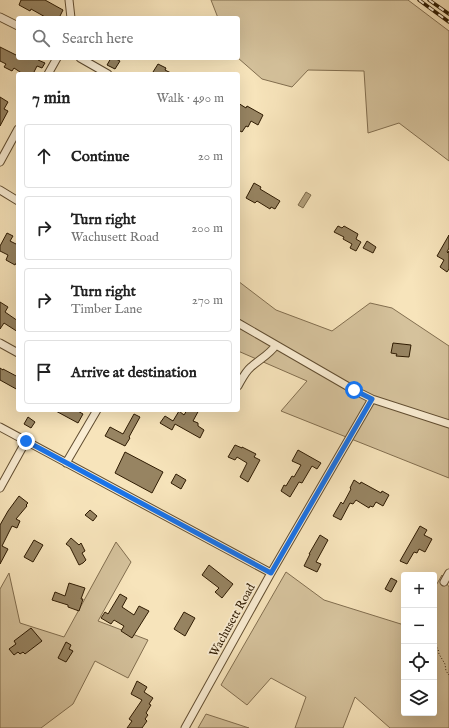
<!DOCTYPE html>
<meta charset="utf-8">
<style>
body{margin:0;font-family:"IM FELL English",serif;background:#f6f6f6;color:#222}
.controls{position:absolute;right:12px;bottom:12px;display:grid;overflow:hidden;border-radius:4px;box-shadow:0 4px 16px #0002}
.controls button{width:36px;height:36px;display:grid;place-items:center;padding:0;border:0;border-bottom:1px solid #e0e0e0;background:#fff;color:#222;font:20px sans-serif}
.stop{position:absolute;width:12px;height:12px;margin:-9px;border:3px solid #1a73e8;border-radius:50%;background:#fff}
.stop.end{background:#1a73e8;border-color:#fff;box-shadow:0 1px 4px #0008}
.list{margin:0;padding:0;list-style:none}
h2{display:flex;justify-content:space-between;align-items:center;height:52px;margin:0;padding:0 16px;font-size:17px}
h2 small{font-size:13px;font-weight:400;color:#767676}
.list li{display:grid;grid-template-columns:26px 1fr auto;gap:12px;align-items:center;box-sizing:border-box;height:64px;margin:0 8px 8px;padding:0 8px;border:1px solid #e0e0e0;border-radius:4px}
.list b{display:block;font-size:15px;white-space:nowrap}
.list p{margin:0;font-size:13px;white-space:nowrap;color:#767676}
.list em{font-size:13px;font-style:normal;color:#767676}
.icon{flex:none;width:22px;height:22px;fill:none;stroke:currentColor;stroke-width:2;stroke-linecap:round;stroke-linejoin:round}
.map{position:relative;flex:none;width:449px;height:728px;overflow:hidden}
.search{position:absolute;background:#fff;box-shadow:0 4px 16px #0002;left:16px;top:16px;width:224px;height:44px;display:flex;align-items:center;gap:10px;box-sizing:border-box;padding:0 14px;border-radius:4px;color:#767676;font-size:15px}
.panel{position:absolute;background:#fff;box-shadow:0 4px 16px #0002;left:16px;top:72px;width:224px;height:340px;border-radius:4px}
.map>svg:first-child{display:block}
.green{fill:#d5c29c;stroke:#826e4f}
.water{fill:#b3a07c;stroke:#7e6b4b}
.building{fill:#978462;stroke:#2f1b02}
.lines{fill:none;stroke-linecap:round;stroke-linejoin:round}
.minor-casing{stroke:#614d30;stroke-width:9}
.path{stroke:#2f1b02;stroke-width:1;stroke-dasharray:1 2;stroke-linecap:butt}
.minor{stroke:#faedd3;stroke-width:7}
.rail-casing{stroke:#2f1b02;stroke-width:3.5}
.rail{stroke:#faedd3;stroke-width:2;stroke-dasharray:6;stroke-linecap:butt}
.route{stroke:#1a73e8;stroke-width:5}
.labels{text-anchor:middle;stroke-width:3.5;stroke-linejoin:round;paint-order:stroke}
.street-label{font-size:12px;fill:#2f1b02;stroke:#faedd3}
</style>
<div class="map">
<svg width="449" height="728" viewBox="0 0 449 728">
<rect width="100%" height="100%" fill="#f7e4bb"/>
<filter id="stains"><feTurbulence type="fractalNoise" baseFrequency=".005" numOctaves="4"/><feColorMatrix values="0 0 0 0 .2 0 0 0 0 .09 0 0 0 0 .02 0 0 0 .5 -.17"/></filter>
<radialGradient id="worn" r=".72"><stop offset=".6" stop-color="#630" stop-opacity="0"/><stop offset="1" stop-color="#630" stop-opacity=".3"/></radialGradient>
<path class="green" d="M 211,0 L 408,0 L 449,31 L 449,161 L 399,123 L 368,133 L 364,71 L 308,70 L 292,87 L 262,79 L 238,58 L 238,18 L 218,18 Z
M 238,281 L 276,310 L 332,331 L 370,303 L 392,308 L 449,346 L 449,478 L 281,411 L 307,381 L 238,351 Z
M 116,542 L 131,562 L 98,621 L 148,640 L 128,678 L 95,661 L 73,704 L 41,728 L 0,728 L 0,589 L 9,573 L 20,623 L 64,637 Z
M 286,572 L 324,600 L 404,625 L 404,713 L 434,713 L 434,589 L 442,575 L 449,587 L 449,728 L 390,728 L 355,697 L 343,728 L 295,728 L 306,697 L 271,678 L 247,705 L 221,685 Z
M 206,714 L 249,728 L 198,728 Z"/>
<path class="water" d="M 306,192 L 311,195 L 303,208 L 298,205 Z"/>
<path class="building" d="M 21,0 L 45,0 L 63,10 L 59,18 L 47,18 L 31,9 L 30,11 L 19,5 Z
M 0,47 L 18,56 L 18,58 L 40,58 L 38,60 L 45,63 L 42,68 L 37,66 L 33,74 L 23,74 L 14,68 L 12,71 L 4,67 L 6,64 L 0,61 Z
M 111,58 L 114,58 L 120,61 L 115,69 L 107,65 Z
M 158,64 L 166,68 L 165,70 L 173,74 L 156,74 L 153,72 Z
M 0,97 L 8,102 L 4,109 L 8,111 L 0,126 Z
M 238,103 L 246,108 L 247,106 L 263,115 L 258,125 L 251,121 L 248,127 L 246,126 L 242,132 L 238,130 Z
M 254,183 L 261,187 L 260,189 L 280,201 L 275,209 L 271,207 L 270,209 L 257,201 L 255,203 L 246,198 Z
M 338,226 L 342,228 L 344,226 L 358,234 L 356,239 L 361,242 L 356,251 L 350,248 L 352,244 L 343,239 L 344,237 L 334,232 Z
M 7,233 L 13,236 L 10,241 L 18,245 L 18,260 L 15,265 L 6,260 L 8,255 L 0,251 L 0,246 Z
M 449,235 L 449,248 L 447,252 L 448,253 L 449,251 L 449,269 L 447,272 L 440,267 L 444,260 L 437,256 Z
M 367,241 L 376,247 L 373,253 L 363,248 Z
M 0,302 L 8,307 L 5,312 L 18,321 L 18,332 L 4,323 L 0,329 Z
M 393,343 L 411,345 L 409,357 L 396,356 L 397,354 L 391,353 Z
M 0,368 L 3,370 L 3,369 L 18,377 L 18,390 L 0,380 Z
M 54,410 L 76,410 L 83,414 L 78,423 Z
M 187,410 L 199,410 L 193,421 L 198,423 L 198,426 L 204,430 L 200,438 L 175,424 L 172,430 L 160,423 L 165,416 L 173,421 L 179,411 L 184,415 Z
M 134,414 L 140,417 L 129,437 L 130,438 L 125,446 L 105,436 L 110,427 L 123,434 Z
M 28,417 L 35,422 L 31,428 L 24,424 Z
M 235,445 L 242,448 L 242,447 L 256,454 L 254,457 L 260,460 L 248,482 L 240,477 L 247,463 L 237,457 L 235,460 L 228,457 Z
M 298,450 L 321,463 L 317,469 L 312,466 L 302,483 L 299,482 L 290,497 L 281,491 L 284,485 L 286,486 L 292,476 L 294,477 L 301,465 L 292,461 Z
M 125,452 L 163,472 L 152,493 L 115,473 Z
M 176,474 L 186,480 L 181,489 L 171,483 Z
M 354,480 L 360,484 L 361,482 L 381,493 L 382,491 L 389,495 L 383,506 L 376,502 L 373,507 L 370,506 L 369,508 L 356,500 L 353,504 L 350,503 L 341,520 L 333,516 L 341,502 L 343,504 L 351,489 L 350,488 Z
M 19,496 L 28,503 L 26,505 L 27,506 L 16,519 L 20,521 L 17,528 L 12,526 L 2,546 L 8,549 L 0,564 L 0,525 L 8,511 Z
M 90,510 L 97,516 L 93,521 L 85,515 Z
M 420,526 L 427,530 L 424,535 L 432,539 L 425,552 L 419,549 L 417,553 L 414,552 L 407,564 L 400,561 Z
M 320,535 L 328,540 L 316,562 L 321,564 L 317,572 L 304,566 L 310,554 L 309,554 Z
M 71,538 L 79,545 L 81,543 L 85,551 L 82,553 L 86,560 L 83,563 L 79,565 L 70,547 L 66,544 Z
M 34,540 L 43,545 L 33,562 L 24,557 Z
M 209,565 L 233,584 L 222,598 L 215,592 L 219,588 L 202,575 Z
M 391,578 L 397,581 L 391,592 L 385,589 Z
M 69,583 L 85,588 L 81,599 L 83,599 L 79,611 L 68,607 L 68,605 L 52,600 L 55,592 L 65,596 Z
M 120,594 L 127,598 L 122,607 L 134,615 L 139,606 L 149,611 L 132,638 L 121,631 L 124,626 L 114,620 L 111,624 L 101,618 L 105,612 L 108,614 Z
M 184,612 L 195,618 L 185,636 L 174,629 Z
M 31,628 L 42,641 L 25,654 L 23,652 L 20,654 L 18,652 L 14,655 L 9,649 L 16,644 L 14,641 Z
M 66,642 L 71,645 L 69,649 L 73,651 L 66,662 L 58,658 Z
M 137,681 L 147,687 L 144,692 L 153,698 L 149,704 L 151,705 L 146,713 L 148,715 L 145,719 L 147,721 L 142,728 L 127,728 L 132,721 L 129,719 L 142,700 L 131,694 Z"/>
<g class="lines">
<g class="minor-casing">
<path id="minor" d="M 69,0 L 71,18
M 0,17 L 18,26
M 80,58 L 108,74
M 48,74 L 57,58
M 0,162 L 18,129
M 0,190 L 18,201
M 238,323 L 354,390 L 372,399 L 449,424
M 0,343 L 18,353
M 238,386 C 242,379 245,372 251,367 C 260,359 269,355 276,345
M 0,427 L 271,573
M 66,463 L 97,410
M 0,488 L 26,441
M 444,582 L 449,573
M 185,728 L 271,573 L 372,399"/>
</g>
<path class="path" d="M 435,645 L 438,649 L 439,654 L 445,664 L 446,671 L 449,675"/>
<use href="#minor" class="minor"/>
<g class="rail-casing">
<path id="rail" d="M 419,0 L 449,22
M 429,0 L 449,14"/>
</g>
<use href="#rail" class="rail"/>
</g>
<g class="lines">
<path class="route" d="M 26,441 L 271,573 L 372,399 L 354,390"/>
</g>
<g class="labels">
<g class="street-label">
<text transform="translate(232 620) rotate(-61)" y="4">Wachusett Road</text>
</g>
</g>
<rect width="100%" height="100%" filter="url(#stains)"/>
<rect width="100%" height="100%" fill="url(#worn)"/>
</svg>
<div class="controls">
<button>+</button>
<button>−</button>
<button><svg class="icon" aria-label="locate" viewBox="0 0 24 24"><circle cx="12" cy="12" r="6"/><path d="M12 2v4M12 18v4M2 12h4M18 12h4"/></svg></button>
<button><svg class="icon" aria-label="layers" viewBox="0 0 24 24"><path d="M12 4l9 5-9 5-9-5zM3 14l9 5 9-5"/></svg></button>
</div>
<div class="stop" style="left:354px;top:390px"></div>
<div class="stop end" style="left:26px;top:441px"></div>
<div class="search"><svg class="icon" aria-label="search" viewBox="0 0 24 24"><circle cx="10" cy="10" r="6"/><path d="M15 15l6 6"/></svg>Search here</div>
<section class="panel">
<h2>7 min<small>Walk · 490 m</small></h2>
<ul class="list">
<li><svg class="icon" aria-label="ahead" viewBox="0 0 24 24"><path d="M12 20V5M6 11l6-6 6 6"/></svg><div><b>Continue</b></div><em>20 m</em></li>
<li><svg class="icon" aria-label="right" viewBox="0 0 24 24"><path d="M7 20v-9h11M14 6l5 5-5 5"/></svg><div><b>Turn right</b><p>Wachusett Road</p></div><em>200 m</em></li>
<li><svg class="icon" aria-label="right" viewBox="0 0 24 24"><path d="M7 20v-9h11M14 6l5 5-5 5"/></svg><div><b>Turn right</b><p>Timber Lane</p></div><em>270 m</em></li>
<li><svg class="icon" aria-label="arrive" viewBox="0 0 24 24"><path d="M6 21V4h12l-3 4 3 4H6"/></svg><div><b>Arrive at destination</b></div></li>
</ul>
</section>
</div>
